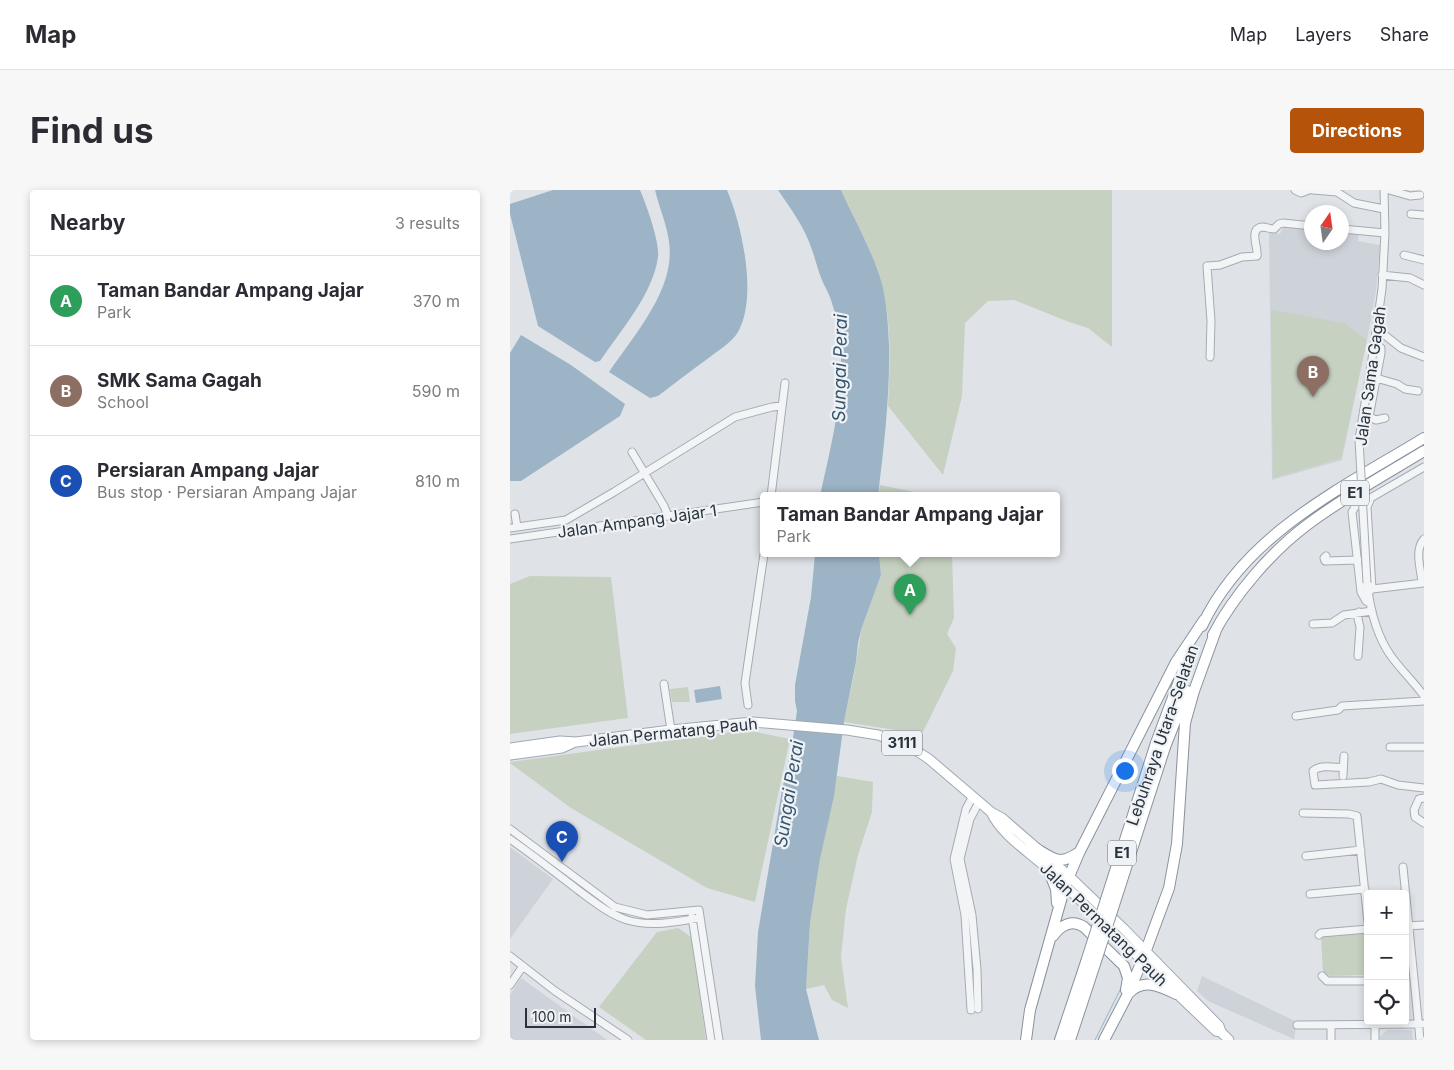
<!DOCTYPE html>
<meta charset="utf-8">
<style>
body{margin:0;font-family:Inter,sans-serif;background:#f7f7f7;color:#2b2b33}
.controls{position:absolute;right:15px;bottom:15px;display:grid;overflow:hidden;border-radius:5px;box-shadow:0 2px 8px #0003}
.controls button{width:45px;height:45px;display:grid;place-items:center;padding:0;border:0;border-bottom:1px solid #e1e1e2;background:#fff;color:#2b2b33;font:25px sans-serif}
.compass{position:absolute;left:794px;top:15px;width:45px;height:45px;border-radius:50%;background:#fff;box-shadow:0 2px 8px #0003;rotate:13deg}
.scale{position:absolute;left:15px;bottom:12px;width:71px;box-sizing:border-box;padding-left:5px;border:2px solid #29333e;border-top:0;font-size:14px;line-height:18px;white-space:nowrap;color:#29333e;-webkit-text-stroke:4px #eff2f5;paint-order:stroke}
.you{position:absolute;left:614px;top:580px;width:18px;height:18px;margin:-12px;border:4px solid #fff;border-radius:50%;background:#1a73e8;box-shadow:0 0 0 8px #1a73e833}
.badge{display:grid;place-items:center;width:32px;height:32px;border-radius:50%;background:#b45309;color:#fff;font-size:16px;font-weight:700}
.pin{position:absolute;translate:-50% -41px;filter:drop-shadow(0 1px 2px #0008)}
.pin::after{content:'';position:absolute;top:26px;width:18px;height:15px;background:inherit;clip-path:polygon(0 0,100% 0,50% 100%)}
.popup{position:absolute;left:250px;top:302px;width:300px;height:65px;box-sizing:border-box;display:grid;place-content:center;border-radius:5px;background:#fff;filter:drop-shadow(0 1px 4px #0005);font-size:16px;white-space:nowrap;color:#7c7c81}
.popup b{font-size:19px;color:#2b2b33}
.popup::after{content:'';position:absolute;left:50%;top:100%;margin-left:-10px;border:10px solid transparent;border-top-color:#fff}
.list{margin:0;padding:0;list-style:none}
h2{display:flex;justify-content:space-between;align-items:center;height:65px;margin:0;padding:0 20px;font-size:21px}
h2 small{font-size:16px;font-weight:400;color:#7c7c81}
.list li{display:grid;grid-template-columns:32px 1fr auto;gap:15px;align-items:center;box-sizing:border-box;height:90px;padding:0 20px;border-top:1px solid #e1e1e2}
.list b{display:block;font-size:19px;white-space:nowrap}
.list p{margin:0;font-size:16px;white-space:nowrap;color:#7c7c81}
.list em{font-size:16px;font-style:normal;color:#7c7c81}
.icon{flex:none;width:28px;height:28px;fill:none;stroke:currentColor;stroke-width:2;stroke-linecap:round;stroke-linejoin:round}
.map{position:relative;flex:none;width:914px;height:850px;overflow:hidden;border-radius:5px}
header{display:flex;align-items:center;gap:30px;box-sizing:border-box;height:70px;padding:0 25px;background:#fff;border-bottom:1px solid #e1e1e2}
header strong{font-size:24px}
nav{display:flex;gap:28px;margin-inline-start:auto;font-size:18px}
.intro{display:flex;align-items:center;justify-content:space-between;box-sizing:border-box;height:120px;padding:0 30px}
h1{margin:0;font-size:35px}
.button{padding:12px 22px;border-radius:5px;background:#b45309;color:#fff;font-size:18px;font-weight:700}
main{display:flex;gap:30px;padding:0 30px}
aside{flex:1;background:#fff;border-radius:5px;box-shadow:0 2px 8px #0003}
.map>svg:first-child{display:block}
.built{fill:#ced3da}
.green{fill:#c6d1c1}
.water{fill:#9cb4c6}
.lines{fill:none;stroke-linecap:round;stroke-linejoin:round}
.stream{stroke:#9cb4c6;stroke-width:1}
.minor-casing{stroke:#a5abb2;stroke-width:9}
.major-casing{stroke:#9fa9b3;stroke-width:11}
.highway-casing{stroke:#88929e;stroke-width:12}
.minor{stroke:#f2f4f6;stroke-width:7}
.major{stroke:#fff;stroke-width:9}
.highway{stroke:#fff;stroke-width:10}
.minor-bridge-casing{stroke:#a5abb2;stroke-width:9;stroke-linecap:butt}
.highway-bridge-casing{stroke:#88929e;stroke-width:12;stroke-linecap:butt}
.minor-bridge{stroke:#f2f4f6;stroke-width:7}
.highway-bridge{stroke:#fff;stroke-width:10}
.labels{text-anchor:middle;stroke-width:4.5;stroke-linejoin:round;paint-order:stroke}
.shield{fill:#eff2f5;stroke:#646c75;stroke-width:1}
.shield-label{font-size:15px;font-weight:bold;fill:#29333e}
.street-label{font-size:16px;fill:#29333e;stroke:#eff2f5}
.water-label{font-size:18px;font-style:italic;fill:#355570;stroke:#eff2f5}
</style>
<header>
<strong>Map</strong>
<nav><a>Map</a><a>Layers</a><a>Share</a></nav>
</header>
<div class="intro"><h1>Find us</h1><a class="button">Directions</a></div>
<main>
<aside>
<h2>Nearby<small>3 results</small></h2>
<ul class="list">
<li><span class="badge" style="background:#2e9e5b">A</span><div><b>Taman Bandar Ampang Jajar</b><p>Park</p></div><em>370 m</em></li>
<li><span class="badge" style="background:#8d6e63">B</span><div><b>SMK Sama Gagah</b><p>School</p></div><em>590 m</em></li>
<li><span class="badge" style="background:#1a4fb4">C</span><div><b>Persiaran Ampang Jajar</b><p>Bus stop · Persiaran Ampang Jajar</p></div><em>810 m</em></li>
</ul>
</aside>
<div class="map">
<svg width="914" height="850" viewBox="0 0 914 850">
<rect width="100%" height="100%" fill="#dfe3e8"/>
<path class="built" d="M 774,35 L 801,38 L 802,52 L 832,52 L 832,41 L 849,43 L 848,51 L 870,55 L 866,101 L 858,145 L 832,270 L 762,290 L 759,41 L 770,44 Z
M 0,657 L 43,689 L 0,749 Z
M 692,786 L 787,832 L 784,849 L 698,811 L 687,801 Z
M 11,788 L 93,847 L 97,850 L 0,850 L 0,805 Z
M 877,840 L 902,840 L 903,850 L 870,850 L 870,846 Z"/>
<path class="green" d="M 331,0 L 602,0 L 602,157 L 578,138 L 559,132 L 504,110 L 478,111 L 455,133 L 452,206 L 433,285 L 378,216 C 380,177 382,129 371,92 C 362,61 345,30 331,0 Z
M 761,120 L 834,133 L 857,150 L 831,268 L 763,288 Z
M 370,295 L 424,306 L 368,306 Z
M 369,364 L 442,364 L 444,428 L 437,444 L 446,458 L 443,481 L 408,552 L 386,540 L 334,532 L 344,485 L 352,437 L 371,385 Z
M 20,386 L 101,387 L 118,528 L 0,544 L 0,394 Z
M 178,497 L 180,512 L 162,512 L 160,499 Z
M 236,540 L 280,549 L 245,712 L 197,698 L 61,618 L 0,573 L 0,572 Z
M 327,586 L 363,592 L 362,622 L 348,665 L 336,719 L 331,767 L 338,818 L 322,810 L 314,795 L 296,799 L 300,733 L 310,669 Z
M 168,738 L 181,747 L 196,850 L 136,850 L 89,817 L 147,742 Z
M 858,742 L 858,785 L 820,786 L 813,783 L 811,747 L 813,745 Z"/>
<path class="water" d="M 43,0 L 130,0 C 136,14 150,52 148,67 C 143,104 111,140 90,171 L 85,172 L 28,136 L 0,24 L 0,14 Z
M 145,0 L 217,0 C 232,35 248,107 228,142 C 222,152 209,160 200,167 C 182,180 165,193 148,206 L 140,208 L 99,182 C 124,145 166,99 159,52 C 157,35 149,17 145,0 Z
M 268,0 L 331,0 C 345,31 363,62 372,94 C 377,114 378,134 379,155 C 380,206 374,256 368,306 L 310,306 C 324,241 343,176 321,110 C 318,101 313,94 310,85 C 307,77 305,68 302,60 C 295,38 281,19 268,0 Z
M 11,145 L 61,175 L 115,214 L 110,226 L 11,291 L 0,291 L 0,163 Z
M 305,364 L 369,364 L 371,385 L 352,437 L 348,453 L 346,472 L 334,532 L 324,606 L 310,669 L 300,733 L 296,799 L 309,850 L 251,850 L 245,796 L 248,742 L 272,600 L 281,561 L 287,521 L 285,511 L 285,495 L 301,407 Z
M 210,496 L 212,509 L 186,513 L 184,500 Z"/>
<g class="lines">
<path class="stream" d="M 595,765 L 610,780 L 613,790
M 585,850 L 612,796"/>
<g class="minor-casing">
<path id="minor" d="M 785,0 L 791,3 L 799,0
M 803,0 L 827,2 L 844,13 L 874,19
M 879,0 L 900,6 L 910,5
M 901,24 L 914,25
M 832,39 L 875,43
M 894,65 L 914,70
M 872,85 L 900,88 L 914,95
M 867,139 L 891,158 L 914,167
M 865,153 L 871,158 L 871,163 L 859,227 L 866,230 L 875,228
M 700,167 L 701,131 L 697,76 L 710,75 L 732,67 L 747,66 C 749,59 738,39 752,37 C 756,37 760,39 764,39 L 769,34 L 773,33 L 802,36
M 860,183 L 872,99 L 875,43 L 874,0
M 866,188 L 887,194 L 895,199 L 908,201
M 122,262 L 154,316 L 158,326
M 261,306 L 275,193
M 861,308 L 857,317 L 862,399
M 5,324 L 7,337
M 0,338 L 56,330 L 104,302 L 225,227 L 262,217 L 272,216
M 0,349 L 254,312
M 816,366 L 814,368 L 815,371 L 848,370
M 857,393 C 860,419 866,445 881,466 C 891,480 904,492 914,506
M 912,393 C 911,379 904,360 914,349
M 860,401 L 862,399 L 914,393
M 860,413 L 856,411 L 851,402 L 842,322 L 845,317 L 914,277
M 803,434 L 822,433 L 834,425 L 862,421
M 848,466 L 850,437 L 848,429 L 849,422
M 154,494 L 161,540
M 238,515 L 235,493 L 254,364
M 786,526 L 828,520 L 832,516 L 914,511
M 880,557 L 914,557
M 832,577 C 822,578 811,574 803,581 L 805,595 L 859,592 L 871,589 L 888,595 L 914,598
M 833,586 L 834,566
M 914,608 L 909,609 L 904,620 L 905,627 L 914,633
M 793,623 L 839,624 L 847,626 L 858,733
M 0,639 L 105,717 L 137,725 L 189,720 L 209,850
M 0,649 C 23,665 46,683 68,700 C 83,711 99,724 117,730 C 140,737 167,732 190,728
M 796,666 L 851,660
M 893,677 L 910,850
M 800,704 L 855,699
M 182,727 L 201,850
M 896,736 L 914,735
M 809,745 L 811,743 L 858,739
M 0,766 L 45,801 L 118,850
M 812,786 L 817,791 L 858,791
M 0,795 L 13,776
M 468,819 L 467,779 L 462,725 L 450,669 L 460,629 L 469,612
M 461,820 L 455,725 L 444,669 L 456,619 L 463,606
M 787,835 L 914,834
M 821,835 L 821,850
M 865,835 L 865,850"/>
</g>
<g class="major-casing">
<path id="major" d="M 0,558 L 50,551 L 66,552 L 161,540 L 243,532 L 337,540 L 368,545 L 399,556 L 419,569 L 481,622 L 492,628 L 559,686 L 614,739 L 709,836 L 711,842
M 0,565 L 52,558 L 63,553
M 481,622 C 493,647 520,662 540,681 C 595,734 650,788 706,841 L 711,842 L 719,850"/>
</g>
<g class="highway-casing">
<path id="highway" d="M 692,436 C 735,344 832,298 914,248
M 703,445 C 724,405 761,362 797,335 C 834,307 875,285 914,261
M 646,553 L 681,459
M 655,557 L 677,501
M 527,659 C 545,670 550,675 568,663
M 538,679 L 546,699 L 547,713
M 543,746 C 551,735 562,729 574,737 L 614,776 L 618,788 L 616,800
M 619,803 C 633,788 650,796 666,804
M 516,850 L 520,820 L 555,696 L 569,663 L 666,472 L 694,430
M 550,850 L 576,772
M 560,850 L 585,774
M 594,850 L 618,804 L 632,771 L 659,698 L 667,654 L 675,533 L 684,501 L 706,440"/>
</g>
<use href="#minor" class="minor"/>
<use href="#major" class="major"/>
<use href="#highway" class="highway"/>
<g class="minor-bridge-casing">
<path id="minor-bridge" d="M 857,393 L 849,249 L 860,183"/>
</g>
<g class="highway-bridge-casing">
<path id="highway-bridge" d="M 576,772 L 646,553
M 585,774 L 655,557"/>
</g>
<use href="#minor-bridge" class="minor-bridge"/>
<use href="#highway-bridge" class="highway-bridge"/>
</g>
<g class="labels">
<g class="shield">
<rect x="831" y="290.5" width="28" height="25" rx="4"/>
<rect x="372" y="540.5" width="40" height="25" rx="4"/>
<rect x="598" y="650.5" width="28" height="25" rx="4"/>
</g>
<g class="shield-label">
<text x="845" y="308">E1</text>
<text x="392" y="558">3111</text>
<text x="612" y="668">E1</text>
</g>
<g class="street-label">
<text transform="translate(860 186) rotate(-82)" y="6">Jalan Sama Gagah</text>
<text transform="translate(127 331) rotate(-8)" y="6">Jalan Ampang Jajar 1</text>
<text transform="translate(163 542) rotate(-6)" y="6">Jalan Permatang Pauh</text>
<text transform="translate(652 545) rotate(-71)" y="6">Lebuhraya Utara–Selatan</text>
<text transform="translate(594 734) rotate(44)" y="6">Jalan Permatang Pauh</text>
</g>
<g class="water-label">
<text transform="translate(330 178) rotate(-89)" y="6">Sungai Perai</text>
<text transform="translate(279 604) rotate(-81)" y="6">Sungai Perai</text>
</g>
</g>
</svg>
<div class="controls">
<button>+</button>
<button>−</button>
<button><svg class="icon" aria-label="locate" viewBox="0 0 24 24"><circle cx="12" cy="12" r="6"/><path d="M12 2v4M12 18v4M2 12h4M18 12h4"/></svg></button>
</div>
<svg class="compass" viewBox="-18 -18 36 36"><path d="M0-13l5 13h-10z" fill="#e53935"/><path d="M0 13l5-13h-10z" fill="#7c7c81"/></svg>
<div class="scale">100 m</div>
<div class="you"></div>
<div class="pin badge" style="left:400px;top:425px;background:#2e9e5b">A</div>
<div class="popup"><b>Taman Bandar Ampang Jajar</b>Park</div>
<div class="pin badge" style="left:803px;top:207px;background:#8d6e63">B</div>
<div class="pin badge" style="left:52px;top:672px;background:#1a4fb4">C</div>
</div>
</main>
